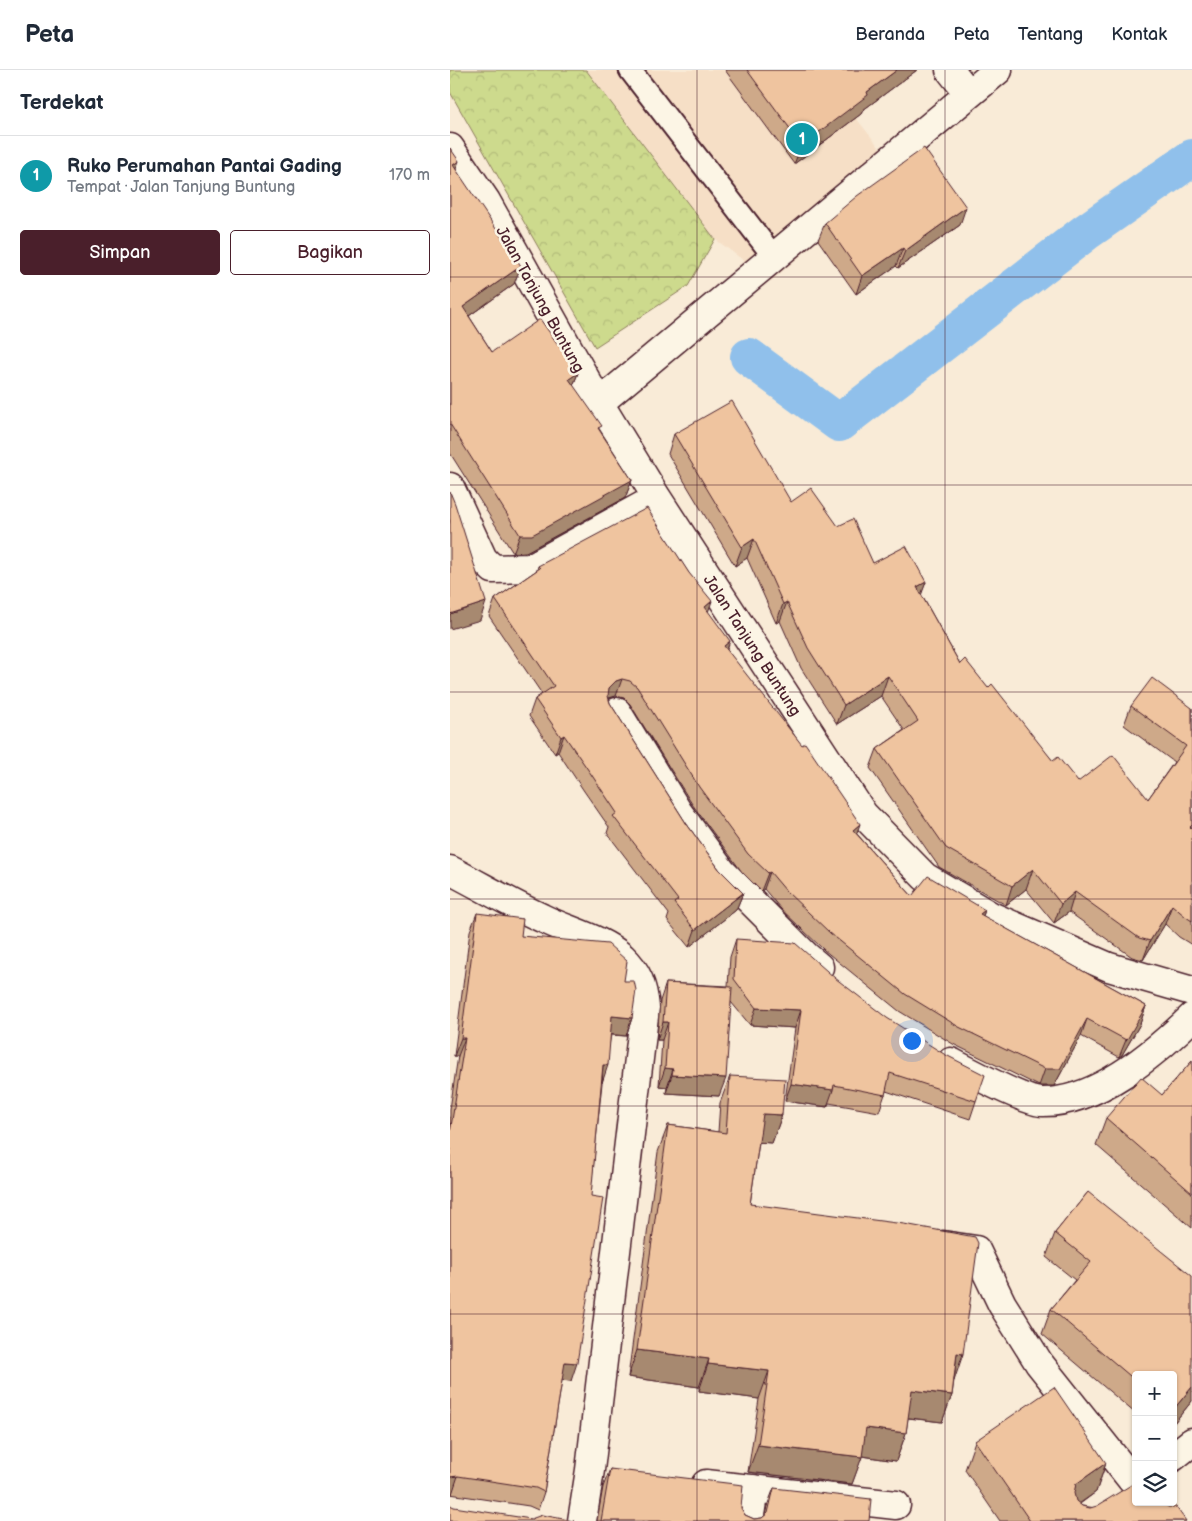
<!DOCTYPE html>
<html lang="id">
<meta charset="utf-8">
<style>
body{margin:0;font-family:"Balsamiq Sans",sans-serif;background:#f6f6f7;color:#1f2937}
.controls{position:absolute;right:15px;bottom:15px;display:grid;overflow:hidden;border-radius:5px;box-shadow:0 1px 4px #0004}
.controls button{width:45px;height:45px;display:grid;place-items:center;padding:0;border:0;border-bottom:1px solid #e0e1e3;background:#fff;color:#1f2937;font:25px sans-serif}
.you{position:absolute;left:461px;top:970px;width:18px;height:18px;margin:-12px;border:4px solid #fff;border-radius:50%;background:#1a73e8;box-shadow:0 0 0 8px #1a73e833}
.badge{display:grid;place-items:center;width:32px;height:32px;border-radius:50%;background:#4a1f2b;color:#fff;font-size:16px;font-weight:700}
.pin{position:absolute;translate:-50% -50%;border:2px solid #fff;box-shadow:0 1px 5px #0006}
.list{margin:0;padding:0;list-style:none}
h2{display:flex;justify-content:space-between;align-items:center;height:65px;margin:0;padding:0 20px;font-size:21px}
h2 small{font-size:16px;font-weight:400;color:#747a83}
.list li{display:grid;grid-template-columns:32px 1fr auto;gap:15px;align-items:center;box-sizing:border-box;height:80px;padding:0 20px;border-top:1px solid #e0e1e3}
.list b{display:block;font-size:19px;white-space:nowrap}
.list p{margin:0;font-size:16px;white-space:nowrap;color:#747a83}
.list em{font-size:16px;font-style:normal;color:#747a83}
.actions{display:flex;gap:10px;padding:15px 20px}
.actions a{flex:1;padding:11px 0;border:1px solid #4a1f2b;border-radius:5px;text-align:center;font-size:18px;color:#4a1f2b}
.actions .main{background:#4a1f2b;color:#fff}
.icon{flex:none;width:28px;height:28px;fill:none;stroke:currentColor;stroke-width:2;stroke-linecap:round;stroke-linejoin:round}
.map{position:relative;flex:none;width:742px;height:1451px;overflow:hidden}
header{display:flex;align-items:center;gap:30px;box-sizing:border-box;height:70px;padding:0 25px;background:#fff;border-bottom:1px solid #e0e1e3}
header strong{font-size:24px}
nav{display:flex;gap:28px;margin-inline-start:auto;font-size:18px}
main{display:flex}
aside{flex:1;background:#fff}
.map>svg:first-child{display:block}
.built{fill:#f6dfc6}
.park{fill:url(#park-crowns);stroke:#8c7c5c}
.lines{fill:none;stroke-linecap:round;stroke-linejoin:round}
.canal{stroke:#90c0eb;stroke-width:38}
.service-casing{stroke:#4a1f2b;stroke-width:25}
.minor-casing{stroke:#4a1f2b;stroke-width:31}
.service{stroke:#fcf5e5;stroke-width:21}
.minor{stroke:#fcf5e5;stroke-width:28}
.wall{fill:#cea989;stroke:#4a1f2b}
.shaded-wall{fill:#a7896f;stroke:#4a1f2b}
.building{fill:#efc49f;stroke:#4a1f2b}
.grid{fill:none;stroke:#4a1f2b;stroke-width:1;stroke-opacity:0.55}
.labels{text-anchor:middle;stroke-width:5;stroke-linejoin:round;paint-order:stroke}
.street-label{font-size:16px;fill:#4a1f2b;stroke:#fcf5e5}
</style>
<header>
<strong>Peta</strong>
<nav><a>Beranda</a><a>Peta</a><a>Tentang</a><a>Kontak</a></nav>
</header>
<main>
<aside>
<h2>Terdekat<small></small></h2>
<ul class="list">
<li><span class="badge" style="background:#0f9aa8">1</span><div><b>Ruko Perumahan Pantai Gading</b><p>Tempat · Jalan Tanjung Buntung</p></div><em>170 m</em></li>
</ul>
<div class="actions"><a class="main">Simpan</a><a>Bagikan</a></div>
</aside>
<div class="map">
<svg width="742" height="1451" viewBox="0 0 742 1451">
<defs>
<pattern id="park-crowns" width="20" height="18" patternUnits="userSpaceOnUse" patternTransform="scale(1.25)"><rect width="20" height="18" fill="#cdda8d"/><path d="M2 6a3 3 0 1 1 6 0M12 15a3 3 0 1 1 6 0" fill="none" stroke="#b2bb7a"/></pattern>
</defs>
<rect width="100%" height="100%" fill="#f9ebd7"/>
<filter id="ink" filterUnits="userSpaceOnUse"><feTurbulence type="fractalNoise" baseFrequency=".02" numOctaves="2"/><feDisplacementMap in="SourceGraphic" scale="10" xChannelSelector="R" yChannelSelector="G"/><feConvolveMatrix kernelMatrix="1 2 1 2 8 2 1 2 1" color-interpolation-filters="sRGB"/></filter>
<g filter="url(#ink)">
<path class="built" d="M 136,0 L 368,0 L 448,101 L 321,211 L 265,169 Z"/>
<path class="park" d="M 0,0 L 136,0 L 265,169 L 238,216 L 145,277 L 0,22 Z"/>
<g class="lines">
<path class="canal" d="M 299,287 L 389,353 L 636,162 L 742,88"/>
<g class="service-casing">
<path id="service" d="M 180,0 L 324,187"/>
</g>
<g class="minor-casing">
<path id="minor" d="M 500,0 L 519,24
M 0,78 L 36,131 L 149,333 L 207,428 L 413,744 L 475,807 L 541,846 L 659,897 L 742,921
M 149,333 L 548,0
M 0,417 L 33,489 L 43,499 L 80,498 L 207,428
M 167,642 L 228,742 L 272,802 L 356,886 L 369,897
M 0,800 C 31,816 61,834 92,848 C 118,861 150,868 172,887 C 188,902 193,917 195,938 L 140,1400 L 132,1451
M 501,992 C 518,1001 576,1032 592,1032 C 647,1033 705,983 742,947
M 493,1175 L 526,1180 L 552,1234 L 589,1293 L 686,1415
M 723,1387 L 742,1372
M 256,1414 L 446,1435
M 299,1451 L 304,1419"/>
</g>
<use href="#service" class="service"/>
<use href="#minor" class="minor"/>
</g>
<path class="wall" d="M 275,0 L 467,0 L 413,40 L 411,44 L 344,94 Z
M 0,78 L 6,99 L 64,214 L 19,246 L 42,282 L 128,303 L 123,316 L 150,360 L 182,410 L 175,428 L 76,482 L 63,483 L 0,383 Z
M 375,153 L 510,155 L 448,198 L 446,196 L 406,224 L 368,170 Z
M 224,364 L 341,432 L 388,456 L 423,493 L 476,512 L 471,524 L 510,594 L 538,618 L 603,691 L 628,712 L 698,729 L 724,692 L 674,655 L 681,636 L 742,638 L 742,875 L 729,867 L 715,854 L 693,890 L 682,887 L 619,842 L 604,853 L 576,819 L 556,835 L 489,797 L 420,698 L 427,679 L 454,660 L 431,626 L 387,654 L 351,598 L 330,551 L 326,553 L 297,488 L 285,496 L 218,384 Z
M 88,496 L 258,542 L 277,580 L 407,764 L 462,826 L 535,840 L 533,846 L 696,936 L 690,954 L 672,985 L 669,987 L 631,966 L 604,1016 L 589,1016 L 503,974 L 449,941 L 374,880 L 330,838 L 314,819 L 311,821 L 292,802 L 242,734 L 180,634 L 174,628 L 166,626 L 159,628 L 159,629 L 160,633 L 236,753 L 269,799 L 293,823 L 286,840 L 239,877 L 217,850 L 219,844 L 157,763 L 159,757 L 134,721 L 108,682 L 105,684 L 79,646 L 85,629 L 92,624 L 39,546 L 45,529 L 87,500 Z
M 27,843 L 71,866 L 174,911 L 182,948 L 176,966 L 161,965 L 152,1013 L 121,1311 L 112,1310 L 94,1422 L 88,1440 L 79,1436 L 0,1424 L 0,1039 L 8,986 L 4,986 L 20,861 Z
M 286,869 L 526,1031 L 520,1049 L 436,1021 L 429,1042 L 379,1033 L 377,1037 L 335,1031 L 345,958 L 300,955 L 281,932 L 269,1026 L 216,1023 L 217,1017 L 209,1016 L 212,970 L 207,970 L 210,931 L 216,913 L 278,916 L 280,887 Z
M 742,991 L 742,1158 L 646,1075 L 656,1048 L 712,1025 Z
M 280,1006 L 332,1045 L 322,1073 L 309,1072 L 300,1134 L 504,1310 L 502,1325 L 492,1352 L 458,1348 L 456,1363 L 446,1391 L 412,1386 L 402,1414 L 298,1402 L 309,1329 L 249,1321 L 249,1317 L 178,1307 L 208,1082 L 218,1055 L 268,1062 L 270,1033 Z
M 638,1122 L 742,1331 L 723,1354 L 723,1305 L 686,1305 L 686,1344 L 592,1264 L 601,1239 L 625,1210 L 596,1187 L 605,1163 Z
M 525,1371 L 656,1393 L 646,1422 L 630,1434 L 632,1436 L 736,1451 L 550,1451 L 515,1400 Z
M 160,1399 L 291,1438 L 295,1445 L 304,1449 L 312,1448 L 315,1445 L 317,1436 L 324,1418 L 419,1451 L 147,1451 L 153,1417 Z"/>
<path class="shaded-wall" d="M 447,0 L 467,0 L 413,40 L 411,44 L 344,94 L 352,75 L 417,22 Z
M 9,91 L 2,109 L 3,95 Z
M 516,137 L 510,155 L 448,198 L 455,181 Z
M 453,178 L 446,196 L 406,224 L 412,206 Z
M 71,196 L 64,214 L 6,255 L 13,237 Z
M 128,303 L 121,321 L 119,309 Z
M 182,410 L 175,428 L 76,482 L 63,483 L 70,465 Z
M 304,469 L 297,488 L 285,496 L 292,477 Z
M 476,512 L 469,531 L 467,517 Z
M 262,531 L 256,548 L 255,537 Z
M 36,532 L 30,550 L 0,559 L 0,544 Z
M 337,532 L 330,551 L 326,553 L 333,534 Z
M 280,571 L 274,588 L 274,576 Z
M 438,606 L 431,626 L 387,654 L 394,635 Z
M 172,609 L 166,626 L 159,628 L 153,635 L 159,618 L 166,611 Z
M 114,665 L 108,682 L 105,684 L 111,667 Z
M 410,754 L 404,771 L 403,760 Z
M 583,799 L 576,819 L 556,835 L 562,816 Z
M 320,802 L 314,819 L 311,821 L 318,803 Z
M 625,822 L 619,842 L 604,853 L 611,834 Z
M 293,823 L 286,840 L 239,877 L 245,860 Z
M 722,835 L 715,854 L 693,890 L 700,871 Z
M 535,840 L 529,857 L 530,844 Z
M 696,936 L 690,954 L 672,985 L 669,987 L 676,970 Z
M 306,938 L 351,940 L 345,958 L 300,955 Z
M 162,946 L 182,948 L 176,966 L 156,964 Z
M 637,949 L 631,966 L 604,1016 L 589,1016 L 595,999 Z
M 213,952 L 218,952 L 212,970 L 207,970 Z
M 11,968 L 15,968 L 8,986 L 4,986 Z
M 153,995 L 158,995 L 152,1013 Z
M 215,998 L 223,999 L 217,1017 L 209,1016 Z
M 222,1005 L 276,1008 L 269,1026 L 216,1023 Z
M 341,1014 L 383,1020 L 377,1037 L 335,1031 Z
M 313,1044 L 332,1045 L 322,1073 L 303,1072 Z
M 187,1280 L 259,1289 L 249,1317 L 178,1307 Z
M 507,1283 L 513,1284 L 504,1311 Z
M 115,1292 L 127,1293 L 121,1311 L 109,1310 Z
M 258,1294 L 319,1301 L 309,1329 L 249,1321 Z
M 742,1317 L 742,1331 L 723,1354 L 723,1340 Z
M 462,1320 L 502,1325 L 492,1352 L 452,1347 Z
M 416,1358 L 456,1363 L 446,1391 L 406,1385 Z
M 308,1375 L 412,1387 L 402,1414 L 298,1402 Z
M 656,1393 L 646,1422 L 616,1443 L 626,1414 Z
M 8,1406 L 2,1424 L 0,1424 L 0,1407 Z"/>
<path class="building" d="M 297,0 L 447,0 L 417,22 L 418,25 L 352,75 Z
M 0,78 L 9,91 L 3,95 L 71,196 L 13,237 L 42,282 L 90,249 L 128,303 L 119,309 L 152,356 L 148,358 L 182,410 L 82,465 L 70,465 L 0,354 Z
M 474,78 L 516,137 L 455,181 L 453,178 L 412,206 L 375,153 L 407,126 Z
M 282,331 L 341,432 L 361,418 L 388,456 L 403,449 L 423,493 L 456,476 L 476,512 L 467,517 L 510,594 L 515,589 L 538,618 L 542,614 L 603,691 L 608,687 L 628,712 L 663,685 L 698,729 L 736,676 L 681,636 L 702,608 L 742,638 L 742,755 L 740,757 L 742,759 L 742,851 L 736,847 L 722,835 L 700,871 L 689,868 L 625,822 L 611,834 L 583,799 L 562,816 L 496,778 L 427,679 L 468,651 L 438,606 L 394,635 L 358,578 L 337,532 L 333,534 L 304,469 L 292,477 L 224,364 Z
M 0,422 L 5,434 L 36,532 L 0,544 Z
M 197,438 L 239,503 L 262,531 L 255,537 L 280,571 L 274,576 L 352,675 L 355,673 L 410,754 L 403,760 L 462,826 L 478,806 L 535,840 L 530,844 L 696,936 L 678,968 L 676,970 L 637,949 L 610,999 L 595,999 L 509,957 L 455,924 L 380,863 L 336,821 L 320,802 L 318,803 L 298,784 L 249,717 L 187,617 L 180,611 L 172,609 L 166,611 L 159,618 L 158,626 L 160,633 L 236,753 L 269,799 L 293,823 L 245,860 L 224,833 L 228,830 L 163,746 L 167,743 L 141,704 L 114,665 L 111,667 L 85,629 L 104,616 L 45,529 L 90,498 L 88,496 Z
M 27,843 L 73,849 L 71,866 L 158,874 L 177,891 L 174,911 L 184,911 L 186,920 L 182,948 L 162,946 L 158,995 L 153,995 L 141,1126 L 153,1128 L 127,1293 L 115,1292 L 94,1422 L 86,1418 L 8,1406 L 0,1407 L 0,1063 L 15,968 L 11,968 Z
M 286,869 L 345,873 L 385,908 L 437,948 L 494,984 L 535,1005 L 526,1031 L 440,1003 L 435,1025 L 384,1015 L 383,1020 L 341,1014 L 351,940 L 306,938 L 284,909 Z
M 216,913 L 282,917 L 276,1008 L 222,1005 L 223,999 L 215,998 L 218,952 L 213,952 Z
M 742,991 L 742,1123 L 656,1048 L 691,1007 L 712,1025 Z
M 280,1006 L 335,1009 L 332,1045 L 313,1044 L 300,1134 L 454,1154 L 525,1167 L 528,1173 L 513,1284 L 507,1283 L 502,1325 L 462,1320 L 456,1363 L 416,1358 L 412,1387 L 308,1375 L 319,1301 L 258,1294 L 259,1289 L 187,1280 L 218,1055 L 276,1063 Z
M 638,1122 L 742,1206 L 742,1317 L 723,1340 L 723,1305 L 686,1305 L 686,1311 L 601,1239 L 641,1192 L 605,1163 Z
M 604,1317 L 656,1393 L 626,1414 L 624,1423 L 626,1431 L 632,1436 L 640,1438 L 647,1436 L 686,1412 L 686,1432 L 712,1432 L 718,1437 L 726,1437 L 736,1451 L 580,1451 L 525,1371 Z
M 160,1399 L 293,1415 L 291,1438 L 295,1445 L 304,1449 L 312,1448 L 318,1443 L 324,1418 L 421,1429 L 419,1451 L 151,1451 Z
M 0,1435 L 4,1437 L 81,1449 L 92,1445 L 124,1451 L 0,1451 Z"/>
</g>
<path class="grid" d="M 247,0 L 247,1451M 495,0 L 495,1451M 0,207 L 742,207M 0,415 L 742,415M 0,622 L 742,622M 0,829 L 742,829M 0,1036 L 742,1036M 0,1244 L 742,1244"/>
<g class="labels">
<g class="street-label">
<text transform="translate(91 229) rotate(61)" y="6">Jalan Tanjung Buntung</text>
<text transform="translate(303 575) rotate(57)" y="6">Jalan Tanjung Buntung</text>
</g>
</g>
</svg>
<div class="controls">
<button>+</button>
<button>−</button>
<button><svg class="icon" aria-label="layers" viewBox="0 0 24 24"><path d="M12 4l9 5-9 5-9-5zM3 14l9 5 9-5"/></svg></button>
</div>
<div class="you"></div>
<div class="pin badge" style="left:352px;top:69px;background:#0f9aa8">1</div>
</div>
</main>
